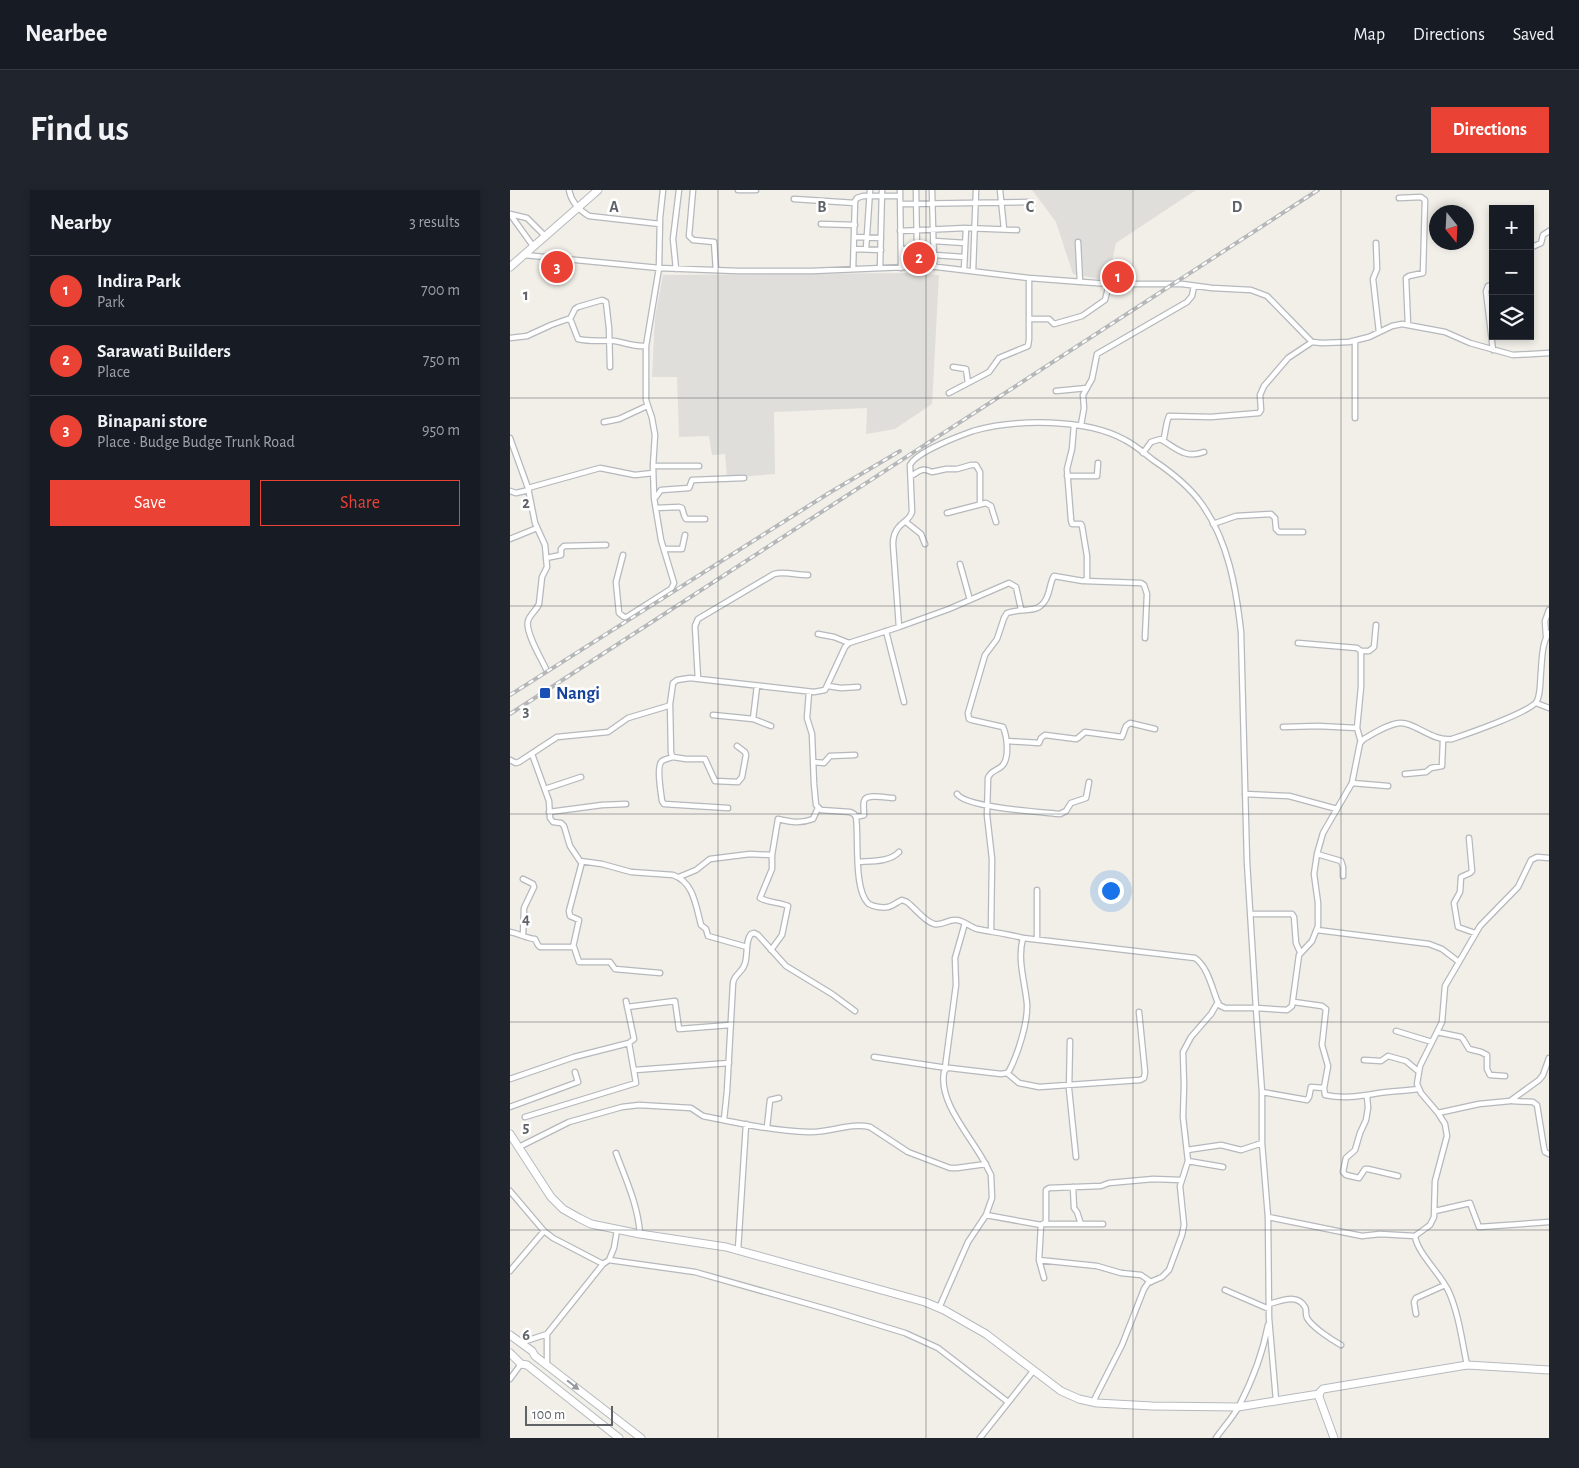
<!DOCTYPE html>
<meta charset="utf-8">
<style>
body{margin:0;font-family:"Alegreya Sans",sans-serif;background:#20242c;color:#f1f3f6}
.controls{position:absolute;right:15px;top:15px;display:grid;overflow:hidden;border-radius:0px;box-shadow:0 2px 8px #0003}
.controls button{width:45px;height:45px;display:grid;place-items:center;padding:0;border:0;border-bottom:1px solid #363941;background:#171b24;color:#f1f3f6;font:25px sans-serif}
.compass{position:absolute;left:919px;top:15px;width:45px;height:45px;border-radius:50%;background:#171b24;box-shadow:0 2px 8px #0003;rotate:162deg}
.scale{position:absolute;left:15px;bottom:12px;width:88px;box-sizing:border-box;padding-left:5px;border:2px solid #5f6368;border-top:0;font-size:14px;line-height:18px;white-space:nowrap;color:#5f6368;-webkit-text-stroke:4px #fff;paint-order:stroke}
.you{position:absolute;left:600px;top:700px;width:18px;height:18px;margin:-12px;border:4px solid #fff;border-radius:50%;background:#1a73e8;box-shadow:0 0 0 8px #1a73e833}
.badge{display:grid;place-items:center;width:32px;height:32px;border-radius:50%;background:#ea4335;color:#fff;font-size:16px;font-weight:700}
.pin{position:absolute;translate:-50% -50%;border:2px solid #fff;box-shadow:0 1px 5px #0006}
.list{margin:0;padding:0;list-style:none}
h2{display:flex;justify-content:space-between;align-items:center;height:65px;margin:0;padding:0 20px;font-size:21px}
h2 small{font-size:16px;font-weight:400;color:#9ea1a6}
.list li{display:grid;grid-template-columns:32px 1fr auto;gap:15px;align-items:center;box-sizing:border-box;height:70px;padding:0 20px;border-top:1px solid #363941}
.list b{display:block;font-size:19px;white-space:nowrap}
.list p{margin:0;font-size:16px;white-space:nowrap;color:#9ea1a6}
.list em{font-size:16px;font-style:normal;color:#9ea1a6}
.actions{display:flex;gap:10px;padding:15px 20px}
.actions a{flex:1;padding:11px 0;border:1px solid #ea4335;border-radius:0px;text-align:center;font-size:18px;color:#ea4335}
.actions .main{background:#ea4335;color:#fff}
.icon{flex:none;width:28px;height:28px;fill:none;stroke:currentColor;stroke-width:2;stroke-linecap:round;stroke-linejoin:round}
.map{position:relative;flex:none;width:1039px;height:1248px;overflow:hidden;border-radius:0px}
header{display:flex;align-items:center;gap:30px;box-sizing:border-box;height:70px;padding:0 25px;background:#171b24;border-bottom:1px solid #363941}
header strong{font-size:24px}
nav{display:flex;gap:28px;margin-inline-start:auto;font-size:18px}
.intro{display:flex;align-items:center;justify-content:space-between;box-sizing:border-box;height:120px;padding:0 30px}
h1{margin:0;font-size:35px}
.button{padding:12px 22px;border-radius:0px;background:#ea4335;color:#fff;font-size:18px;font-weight:700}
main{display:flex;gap:30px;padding:0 30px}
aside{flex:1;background:#171b24;border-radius:0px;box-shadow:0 2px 8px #0003}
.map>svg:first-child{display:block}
.industrial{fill:#e0deda}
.green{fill:#c5e8c5}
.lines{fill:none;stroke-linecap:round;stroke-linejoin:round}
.street-casing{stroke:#b5b8bc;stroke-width:7}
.secondary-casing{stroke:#b6babf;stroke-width:9}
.street{stroke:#fff;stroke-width:4.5}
.secondary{stroke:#fff;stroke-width:7}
.rail-casing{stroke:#b6b7b8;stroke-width:4}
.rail{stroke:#fff;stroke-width:2;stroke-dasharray:5.5;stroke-linecap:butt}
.oneway{fill:#979a9d}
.grid{fill:none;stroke:#5f6368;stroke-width:1;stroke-opacity:0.55}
.transit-dot{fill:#1a4fb4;stroke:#fff;stroke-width:2}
.labels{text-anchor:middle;stroke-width:5;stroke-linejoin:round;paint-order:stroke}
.transit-label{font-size:18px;font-weight:bold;fill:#164399;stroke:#fff;text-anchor:start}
.grid-label{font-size:16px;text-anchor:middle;font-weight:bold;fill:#5f6368;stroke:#fff;stroke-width:5;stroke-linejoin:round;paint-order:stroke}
</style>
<header>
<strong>Nearbee</strong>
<nav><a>Map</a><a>Directions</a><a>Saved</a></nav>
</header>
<div class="intro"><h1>Find us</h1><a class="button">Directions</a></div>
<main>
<aside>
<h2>Nearby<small>3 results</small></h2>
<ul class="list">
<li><span class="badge">1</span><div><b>Indira Park</b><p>Park</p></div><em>700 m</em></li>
<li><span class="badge">2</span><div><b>Sarawati Builders</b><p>Place</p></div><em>750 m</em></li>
<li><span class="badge">3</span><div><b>Binapani store</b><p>Place · Budge Budge Trunk Road</p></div><em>950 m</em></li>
</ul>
<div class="actions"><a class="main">Save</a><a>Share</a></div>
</aside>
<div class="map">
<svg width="1039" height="1248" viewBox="0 0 1039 1248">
<rect width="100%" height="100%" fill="#f1efe8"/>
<path class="industrial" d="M 522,0 L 686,0 L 606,53 L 598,91 L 563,84 L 546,32 Z
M 396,83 L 429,85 L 422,214 L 385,239 L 356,244 L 357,218 L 264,222 L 265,284 L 217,288 L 215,264 L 202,265 L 199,246 L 169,247 L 167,187 L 142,187 L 145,127 L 153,85 Z"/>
<path class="green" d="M 602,81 L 615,81 L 613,93 L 600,93 Z"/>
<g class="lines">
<g class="street-casing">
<path id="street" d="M 59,0 C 61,11 69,20 79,26 L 150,34
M 183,0 L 179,46 L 183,50 L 204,52 L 206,80
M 228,0 L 246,0
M 390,0 L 391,78
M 406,0 L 407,59
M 422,0 L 424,77
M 490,0 L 494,39
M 889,8 L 911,7 L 915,10 L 913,83 L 899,86 L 896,88 L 898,135
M 284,9 L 345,13
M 390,14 L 522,12
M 0,24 L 17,28 L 35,46
M 0,24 L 23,56
M 311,34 L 345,35
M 390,41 L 456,38 L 507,40
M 344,47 L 371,48
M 424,51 L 455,53
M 568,52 L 570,92
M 866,53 L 867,79 L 863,89 L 869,142
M 1020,58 L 1031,53 L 1033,45 L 1039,41
M 344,59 L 371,60
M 356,59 L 360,0
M 391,59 L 424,58
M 14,65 L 149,78 L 228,81 L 302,81 L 419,76 L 519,88 L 599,94 L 672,94 L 702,98 L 741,100 L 757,106 L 798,148 L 802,152 L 812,153 L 839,152 L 859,147 L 882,136 L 892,134 L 935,142 L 960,153 L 1003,165 L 1039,163
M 424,65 L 454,67
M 370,78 L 372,0
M 166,79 L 163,49 L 169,0
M 343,79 L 345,11 L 347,8 L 353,6 L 390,6
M 454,80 L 456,38
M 463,81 L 466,0
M 983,94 L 978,96 L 976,101 L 983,160
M 60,129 L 65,119 L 68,117 L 92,110 L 96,112 L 99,138 L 100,177
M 520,129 L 539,129 L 544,134 L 572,126 L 595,110 L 599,94
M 0,148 L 17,146 L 41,135 L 58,129 L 61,131 L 68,149 C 80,152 93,150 105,151 C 116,153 125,157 136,156
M 845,151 L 845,228
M 443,177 L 456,179 L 458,193
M 546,201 L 577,198
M 439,203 L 479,182 L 489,168 L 518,156 L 519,149 L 519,88
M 94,232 L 109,229 L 137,216
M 571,235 L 574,218 L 573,205 L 582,189 L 587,164 L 677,112 L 682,106 L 684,96
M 0,248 L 18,298 L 25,333 L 35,355 L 37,377 L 32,387 L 29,414 C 26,421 20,424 18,431 C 15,442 31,468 36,479
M 652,250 C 667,259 676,269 694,262
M 633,263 L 641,252 L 654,248 L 657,232 L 659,226 L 701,227 L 749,223 L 751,220 L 750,205 L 754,196 L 778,168 L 802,152
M 143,276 L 189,276
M 401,286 C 410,281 412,277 422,282 L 436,279 L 447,279 L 461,275 L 466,275 L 470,282 L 470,314
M 557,286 L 587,286 L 588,273
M 18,298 L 90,278 L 125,285 L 143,283
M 0,301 L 6,303 L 19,300
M 145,308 L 151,300 L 179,298 L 182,290 L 234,288
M 146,318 L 169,317 L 172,318 L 174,325 L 176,329 L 195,329
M 437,323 L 476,313 L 481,316 L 486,332
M 396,332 L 411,344 L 415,354
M 703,334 L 726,326 L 761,324 L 765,328 L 766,339 L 769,342 L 793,342
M 0,349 L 27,338
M 154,359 L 172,359 L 175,345
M 113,365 L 106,392 L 109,423 L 114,427 L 117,427 L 161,399 L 164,393 L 151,350 L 144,308 L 143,276 L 145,245 L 142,228 L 136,210 L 136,156 L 149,78 L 150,28 L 153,0
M 36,368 L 51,365 L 51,359 L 54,356 L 96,355
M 450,374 L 460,410
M 575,391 L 631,393 L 634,395 L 637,404 L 635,448
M 389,437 L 439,419 L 499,393 L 506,397 L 511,419
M 376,441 L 394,512
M 308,444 L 324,447 L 339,453
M 1036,446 L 1035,431 L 1039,420
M 788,453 L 847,458 L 851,461 L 851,497 L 847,538
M 851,461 L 859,461 L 864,457 L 866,435
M 188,489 L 185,436 L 188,429 L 264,384 C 274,381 286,385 298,385
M 318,496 L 331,498 L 348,497
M 299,502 L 297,528 L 302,544 L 304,594 L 306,615 L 311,620 L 340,622 L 344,624 L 346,627 C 349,646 343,701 359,714 C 364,717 373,718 378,717 C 383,716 387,712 392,710 L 397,712 C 405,718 414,731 424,734 C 433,736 438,729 446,730 C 453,730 460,737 467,739 C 482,742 498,744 513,748
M 1026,513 L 1039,518
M 160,514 L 161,563 L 163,567 L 176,569 L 195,569 L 205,591 L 228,592 L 232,587 L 236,565 L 235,562 L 227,556
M 203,525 L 243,529 L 261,536
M 243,529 L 247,496
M 773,537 L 808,536 L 847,538 L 851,552
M 497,551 L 529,553 L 531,548 L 535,545 L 566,549 L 568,548 L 575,542 L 612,547 L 616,536 L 620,533 L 645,539
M 22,564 L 39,611 L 40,628 L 43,632 L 51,633 L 54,636 L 60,656 L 70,671 L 92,674 L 121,682 L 163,685 C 184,692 186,717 191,735 L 196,739 L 198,746 L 237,757
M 163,567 C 160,568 155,569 152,571 C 146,576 151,603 152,611 L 154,614 L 218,618
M 0,570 L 6,573 L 9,572 L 47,547 L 98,542 L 118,528 L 158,516 L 160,514 L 163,493 L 167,490 L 180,488 L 304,502 L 315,500 L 335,457 L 339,453 L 389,437 L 383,354 C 383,349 384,343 388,338 C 393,331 399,331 402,322 L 400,275 C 406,262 449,246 463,241 C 505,229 576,228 615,250 C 625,255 634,263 643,270 C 661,282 678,295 691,313 C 718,350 726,397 731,442 L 737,672 L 746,818 L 715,818 L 709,815 C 702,800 699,778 685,768 L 513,748 C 507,770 515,792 517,814 C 518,832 508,864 499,881 L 497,883 L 491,884 L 440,878 L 437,878 L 434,882 C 428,915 465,950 478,979 L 481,985 L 482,1008 L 476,1025 L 458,1052 L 429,1118
M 303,572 L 314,573 L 320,566 L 345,565
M 895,584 L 916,582 L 921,578 L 932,576 L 933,550
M 842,593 L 878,596
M 35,599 L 71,587
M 447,604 C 457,618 531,622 550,624 L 556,621 L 561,613 L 576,608 L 579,592
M 735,604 L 779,606 L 827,619
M 39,622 L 92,615 L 116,614
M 346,627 L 354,625 C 354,621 353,615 354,611 C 356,603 376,608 383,608
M 959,648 L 962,681 L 960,683 L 951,687 L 950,702 L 944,713 L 948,737 L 965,743
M 807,664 L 831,671 L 833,677 L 833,686
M 348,672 C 361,671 380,672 389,662
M 169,687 L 186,680 L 200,669 L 240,664 L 262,665
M 740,724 L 782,724 L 784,727 L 786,753 L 790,762
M 807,740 L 919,754 L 932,759 L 949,772
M 481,741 L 482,669 L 477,625 L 478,588 C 481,580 487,581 492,576 C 500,568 497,546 493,537 L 462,530 L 459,529 L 458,523 L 475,465 L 487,449 L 494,428 L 497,423 C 513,417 528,425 536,409 C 540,402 540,392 544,386 L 573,391 L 577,389 L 577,366 L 572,336 L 571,334 L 562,334 L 561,330 L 557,279 L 562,259 L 564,235
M 0,742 C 10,744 16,748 25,749 L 28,755 L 30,757 L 64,757 L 69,772 L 100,772 L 105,779 L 150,783
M 13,745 L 14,718 L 24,697 L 23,694 L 13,689
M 527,749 L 527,700
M 63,757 L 69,730 L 60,726 L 59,721 L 72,672
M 261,760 L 272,745 L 278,716 C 269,712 259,713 250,708 L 262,679 L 262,665 L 268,629 C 281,632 290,634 303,629 L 308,618
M 784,812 L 812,816 L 816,819 L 812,855 L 818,876 L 814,898 L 815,905 C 835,909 850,906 869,903 C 882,901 895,901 908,899
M 117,817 L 165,811 L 169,839 L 220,835
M 886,841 L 922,852
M 927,842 L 951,847 L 953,849 L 959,859 L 971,862 L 977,865 L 977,879 L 980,885 L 995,886
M 560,851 L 559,899 L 566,967
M 364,867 L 437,878
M 854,870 L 871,871 L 878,866 L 896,871 L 908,881
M 435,878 L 446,795 L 445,768 L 455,733
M 125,880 L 219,873
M 497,883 L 509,893 L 529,897 L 630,890 L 634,888 L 635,882 L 629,822
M 0,889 L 64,867 L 119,853
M 752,902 L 797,910 L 799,907 L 801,897 L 814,898
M 857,906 L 858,918 L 856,930 L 850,943 L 845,960 L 836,968 L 833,982 L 836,985 L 849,988 L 855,979 L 858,979 L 888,986
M 1002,911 L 1023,912 L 1027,915 L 1034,958 L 1035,962 L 1039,964
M 0,917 L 68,892 L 65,882
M 928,923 L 969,914 L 1000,911 L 1029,890 L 1033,885 L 1039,868
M 15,927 L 126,893 L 119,853 L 124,849 L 116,811
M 214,930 L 217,901 L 223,793 C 224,785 231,783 234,776 C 239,766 234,753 241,744 L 244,743 L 248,745 L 276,776 L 322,804 L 345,821
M 257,937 L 260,910 L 269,908
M 9,957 L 59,932 L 112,917 L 129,915 L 181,918 L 193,926 C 228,933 264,941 299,942 C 319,943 341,932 360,937 L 398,962 L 440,978 L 447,978 L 476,974
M 677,960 L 711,955 L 731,960 L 752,953
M 106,963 C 116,990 128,1015 130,1044
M 678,971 L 713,977
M 563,997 L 564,1018 L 567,1022 L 571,1034
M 0,1001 L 34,1041 L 43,1048 L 93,1074
M 925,1021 L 960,1013 L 969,1037 L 1039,1032
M 476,1025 L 531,1035 L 536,1032 L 536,1000 L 539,998 L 591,996 L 599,993 L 643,989 L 671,990
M 758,1027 L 852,1046 L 870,1044 L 905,1046
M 534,1034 L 593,1034
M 531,1035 L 529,1070 L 534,1088
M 228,1060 L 236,934
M 99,1070 L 104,1058 L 107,1040
M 529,1070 L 587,1076 L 611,1083 L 631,1085 L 641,1092
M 0,1081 L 34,1041
M 715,1100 L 759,1119
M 759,1114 C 771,1111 787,1103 795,1117 C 797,1120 795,1124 797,1128 C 802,1137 822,1150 831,1155
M 906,1124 L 904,1112 L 906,1108 L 935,1095
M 37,1144 L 37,1175
M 10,1153 L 37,1144 L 93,1074 L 99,1070 L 185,1082 L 323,1121 L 395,1143 L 428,1158 L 498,1212
M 957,1175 C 952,1151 949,1125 939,1102 C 931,1084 907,1063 905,1046 L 920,1035 L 924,1027 L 925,991 L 937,946 L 935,934 L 928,923 L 911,903 L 907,894 L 910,876 L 932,832 L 935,796 L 970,736 L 1008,697 L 1021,670 L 1027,667 L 1039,668
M 0,1189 L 11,1174
M 766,1210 L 759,1128 L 758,1027 L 752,953 L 752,902 L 746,818 L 777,820 L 782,816 L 789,765 L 802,751 L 808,736 L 808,713 L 804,684 L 807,664 L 813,643 L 842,593 L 850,553 L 854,549 C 864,543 878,534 890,533 C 905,532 922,552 942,549 C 957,544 1021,522 1027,511 C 1031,503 1030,489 1031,481 C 1032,469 1032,452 1039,443
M 583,1212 L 612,1155 L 634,1099 L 638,1093 L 652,1087 L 659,1080 L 672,1045 L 674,1035 L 670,996 L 678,971 L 673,927 L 674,895 L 673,862 L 681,847 L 701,824 L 708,812
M 470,1248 L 524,1180
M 706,1248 C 713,1238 723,1227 729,1216 C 742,1191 753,1162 758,1135"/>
</g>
<g class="secondary-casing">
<path id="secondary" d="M 0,77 L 88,0
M 0,944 L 41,1007 L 53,1019 L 69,1028 L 81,1034 L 130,1044 L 216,1057 L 415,1112 L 434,1120 L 476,1144 L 551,1201 L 569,1209 L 587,1213 L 642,1216 L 728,1217 L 809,1204
M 0,1145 L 22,1161 L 25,1166 L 131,1248
M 0,1163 L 11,1174 L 17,1175 L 109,1248
M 824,1248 L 809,1207 L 810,1202 L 813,1199 L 957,1175 L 1039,1180"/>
</g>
<use href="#street" class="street"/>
<use href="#secondary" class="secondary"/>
<g class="rail-casing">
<path id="rail" d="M 0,505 L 319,303 L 390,261
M 0,524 L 808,0"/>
</g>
<use href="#rail" class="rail"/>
</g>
<defs><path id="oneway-solid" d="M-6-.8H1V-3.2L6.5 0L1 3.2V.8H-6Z" transform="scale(1.25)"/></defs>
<use class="oneway" href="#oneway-solid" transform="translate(63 1195) rotate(38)"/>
<path class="grid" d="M 208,0 L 208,1248M 416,0 L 416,1248M 623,0 L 623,1248M 831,0 L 831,1248M 0,208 L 1039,208M 0,416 L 1039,416M 0,624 L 1039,624M 0,832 L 1039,832M 0,1040 L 1039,1040"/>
<rect class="transit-dot" x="29" y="497" width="12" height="12" rx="2.5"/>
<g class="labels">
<g class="transit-label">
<text x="46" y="509">Nangi</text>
</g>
</g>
<g class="grid-label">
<text x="104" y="22">A</text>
<text x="312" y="22">B</text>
<text x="520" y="22">C</text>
<text x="727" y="22">D</text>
<text x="16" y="110">1</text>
<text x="16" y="318">2</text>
<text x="16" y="526">3</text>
<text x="16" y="734">4</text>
<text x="16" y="942">5</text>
<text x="16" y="1150">6</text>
</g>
</svg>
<div class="controls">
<button>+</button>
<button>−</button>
<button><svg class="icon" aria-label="layers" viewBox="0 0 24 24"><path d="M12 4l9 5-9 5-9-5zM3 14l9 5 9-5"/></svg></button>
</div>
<svg class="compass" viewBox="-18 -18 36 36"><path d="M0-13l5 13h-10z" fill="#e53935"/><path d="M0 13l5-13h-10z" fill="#9ea1a6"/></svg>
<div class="scale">100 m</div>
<div class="you"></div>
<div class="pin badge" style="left:608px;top:87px">1</div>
<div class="pin badge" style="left:409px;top:68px">2</div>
<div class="pin badge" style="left:47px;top:77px">3</div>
</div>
</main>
